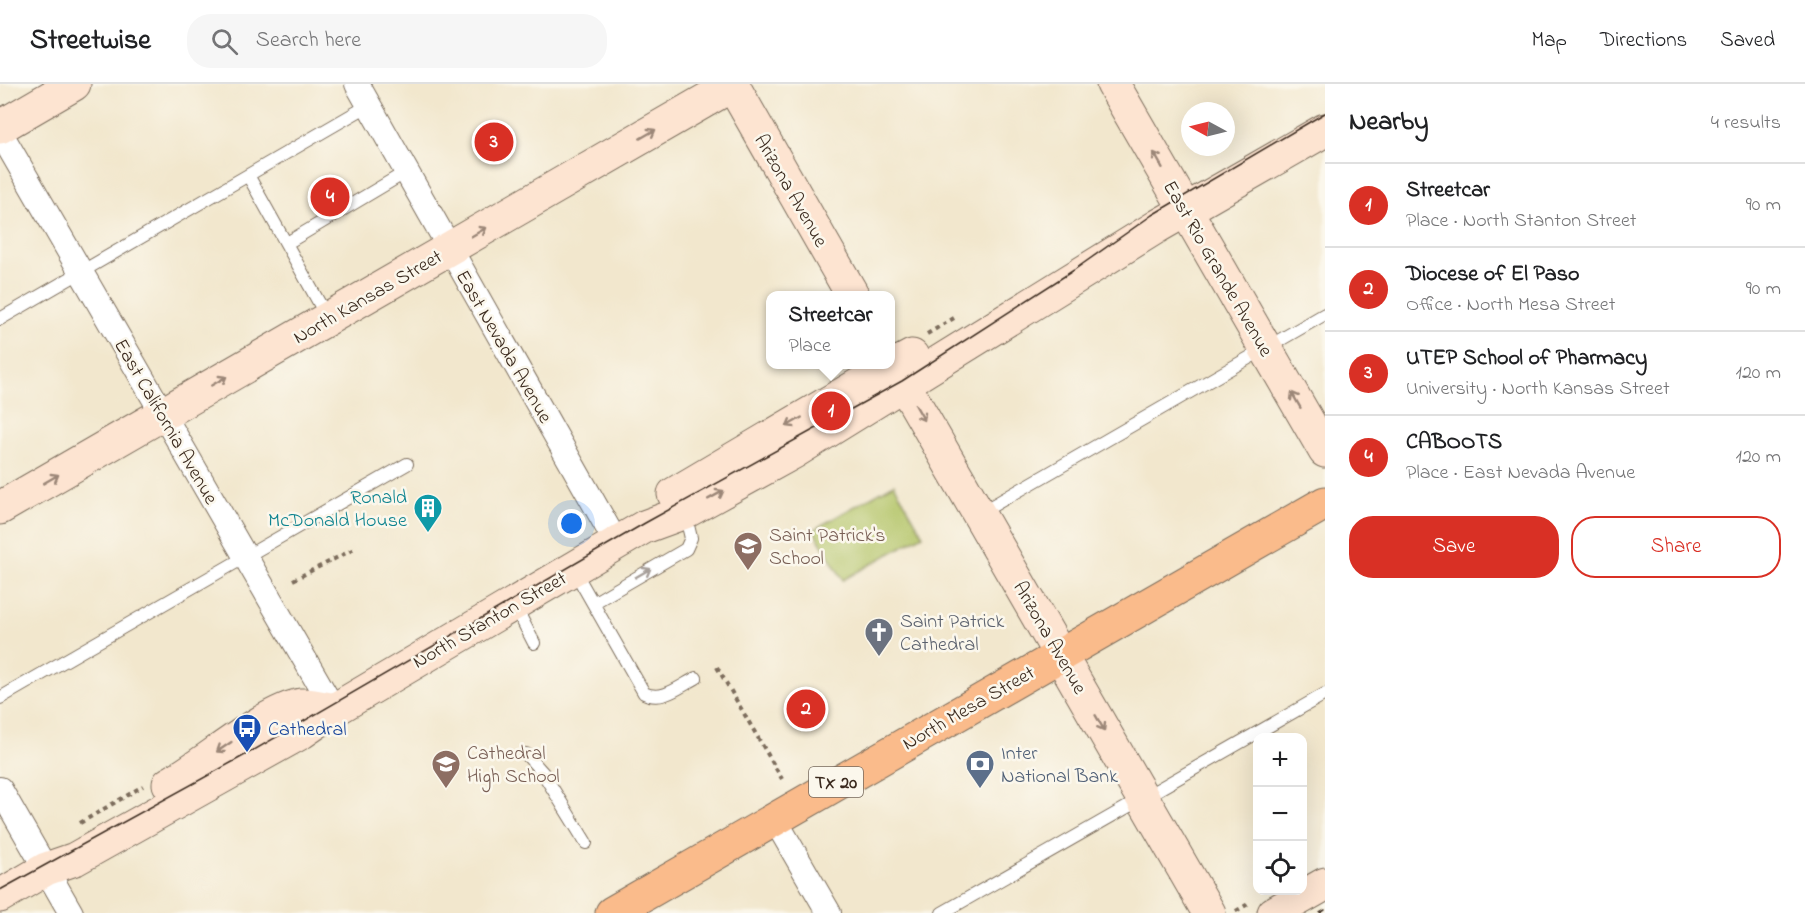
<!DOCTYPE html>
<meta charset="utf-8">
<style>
body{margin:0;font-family:"Indie Flower",sans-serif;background:#f6f6f6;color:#202124}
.controls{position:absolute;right:18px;bottom:18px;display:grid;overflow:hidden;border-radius:12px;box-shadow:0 6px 24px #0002}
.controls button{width:54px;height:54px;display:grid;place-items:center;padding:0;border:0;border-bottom:2px solid #e0e0e0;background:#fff;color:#202124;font:30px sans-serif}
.compass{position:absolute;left:1181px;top:18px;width:54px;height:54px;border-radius:50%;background:#fff;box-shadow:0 6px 24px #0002;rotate:277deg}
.you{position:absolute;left:572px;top:440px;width:21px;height:21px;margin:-15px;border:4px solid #fff;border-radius:50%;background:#1a73e8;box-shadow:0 0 0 9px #1a73e833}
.badge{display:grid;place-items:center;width:39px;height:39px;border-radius:50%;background:#d93025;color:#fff;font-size:20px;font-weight:700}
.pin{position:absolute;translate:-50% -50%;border:3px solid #fff;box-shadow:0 2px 6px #0006}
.popup{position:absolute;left:766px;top:207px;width:129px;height:78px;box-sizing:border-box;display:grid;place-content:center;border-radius:12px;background:#fff;filter:drop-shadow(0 2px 4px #0005);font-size:20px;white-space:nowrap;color:#757577}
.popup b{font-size:22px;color:#202124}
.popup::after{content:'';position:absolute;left:50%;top:100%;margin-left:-12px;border:12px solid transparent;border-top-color:#fff}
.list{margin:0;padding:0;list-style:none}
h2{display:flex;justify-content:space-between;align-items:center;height:78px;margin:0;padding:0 24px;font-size:26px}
h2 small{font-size:20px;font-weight:400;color:#757577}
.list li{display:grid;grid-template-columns:39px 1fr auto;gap:18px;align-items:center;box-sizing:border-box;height:84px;padding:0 24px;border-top:2px solid #e0e0e0}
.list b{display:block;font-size:22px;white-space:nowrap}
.list p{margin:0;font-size:20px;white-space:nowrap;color:#757577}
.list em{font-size:20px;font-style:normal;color:#757577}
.actions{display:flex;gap:12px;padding:18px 24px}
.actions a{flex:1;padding:14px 0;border:2px solid #d93025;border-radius:24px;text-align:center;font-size:21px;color:#d93025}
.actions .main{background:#d93025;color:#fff}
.icon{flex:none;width:33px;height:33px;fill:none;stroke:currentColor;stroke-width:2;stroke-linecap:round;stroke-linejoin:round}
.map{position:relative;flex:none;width:1325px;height:829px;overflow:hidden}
header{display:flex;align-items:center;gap:36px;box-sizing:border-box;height:84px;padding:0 30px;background:#fff;border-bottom:2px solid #e0e0e0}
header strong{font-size:28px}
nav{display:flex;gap:33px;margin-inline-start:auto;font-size:21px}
.search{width:420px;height:54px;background:#f6f6f6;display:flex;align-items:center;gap:15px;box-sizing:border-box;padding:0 21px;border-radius:24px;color:#757577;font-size:22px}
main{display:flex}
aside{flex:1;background:#fff}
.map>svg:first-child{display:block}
.grass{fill:#b3c467;stroke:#777742;stroke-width:1.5}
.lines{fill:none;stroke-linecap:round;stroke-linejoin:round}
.lane-casing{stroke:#7b6c5b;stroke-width:14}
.street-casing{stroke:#7b6c5b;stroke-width:26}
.secondary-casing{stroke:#7b6c5b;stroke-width:35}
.primary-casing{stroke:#7b6c5b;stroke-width:35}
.path{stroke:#7b6c5b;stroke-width:4;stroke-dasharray:4.5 4.5;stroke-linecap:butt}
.lane{stroke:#fff;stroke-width:12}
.street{stroke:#fff;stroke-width:24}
.secondary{stroke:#fde4d1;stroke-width:33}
.primary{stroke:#fabb8b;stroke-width:33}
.tram{stroke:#3b2a1e;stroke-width:1.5}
.oneway{stroke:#9c8778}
.oneway2{stroke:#a79f9a}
.labels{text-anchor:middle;stroke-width:5;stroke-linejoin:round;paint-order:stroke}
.shield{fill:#fbf7ec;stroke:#75685c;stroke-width:1.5}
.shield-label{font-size:18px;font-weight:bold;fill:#3b2a1e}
.street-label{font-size:20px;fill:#3b2a1e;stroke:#fbf7ec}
.culture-label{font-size:20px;fill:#0d838f;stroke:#fbf7ec;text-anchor:end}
.education-label{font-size:20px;fill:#785e54;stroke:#fbf7ec;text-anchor:start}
.worship-label{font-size:20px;fill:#5b616d;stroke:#fbf7ec;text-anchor:start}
.transit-label{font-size:20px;fill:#164399;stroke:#fbf7ec;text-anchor:start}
.service-label{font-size:20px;fill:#4e5e75;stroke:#fbf7ec;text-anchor:start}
</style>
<header>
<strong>Streetwise</strong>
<div class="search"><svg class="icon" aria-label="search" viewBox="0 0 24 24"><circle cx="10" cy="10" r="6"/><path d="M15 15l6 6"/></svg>Search here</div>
<nav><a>Map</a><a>Directions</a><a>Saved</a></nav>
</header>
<main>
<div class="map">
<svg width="1325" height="829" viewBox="0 0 1325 829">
<rect width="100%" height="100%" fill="#fbf7ec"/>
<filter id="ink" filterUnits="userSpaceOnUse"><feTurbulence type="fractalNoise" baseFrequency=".0167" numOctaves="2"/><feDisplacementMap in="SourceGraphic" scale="12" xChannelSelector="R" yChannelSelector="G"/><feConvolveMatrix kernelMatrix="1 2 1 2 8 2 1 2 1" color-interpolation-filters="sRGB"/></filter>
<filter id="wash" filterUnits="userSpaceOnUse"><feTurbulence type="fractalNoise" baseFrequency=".008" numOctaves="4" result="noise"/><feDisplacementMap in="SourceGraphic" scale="24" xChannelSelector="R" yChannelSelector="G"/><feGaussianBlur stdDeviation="1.35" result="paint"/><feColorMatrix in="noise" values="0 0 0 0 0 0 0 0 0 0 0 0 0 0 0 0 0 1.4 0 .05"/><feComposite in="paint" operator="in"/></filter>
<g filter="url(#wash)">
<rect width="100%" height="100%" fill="#f2e7cd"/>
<path class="grass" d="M 894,400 L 923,451 L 843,496 L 813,446 Z"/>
</g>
<g filter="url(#ink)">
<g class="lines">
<g class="lane-casing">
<path id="lane" d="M 249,93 L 327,233
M 287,159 L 406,88
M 0,235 L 369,21
M 980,429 L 1325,230
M 574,486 L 644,609 C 662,618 679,603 696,594
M 593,519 L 686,465 L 691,454 L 685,429
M 515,522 L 534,559
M 0,614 L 407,380
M 526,670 L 543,689 L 586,759
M 942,829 L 1325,610"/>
</g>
<g class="street-casing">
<path id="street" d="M 357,0 L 617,460
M 0,48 L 334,626
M 0,705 L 71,829
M 774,734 L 829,829"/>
</g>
<g class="secondary-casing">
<path id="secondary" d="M 732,0 L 853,212
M 1113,0 L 1325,367
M 0,43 L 74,0
M 891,278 L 1209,829
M 674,410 L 867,296 L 912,272
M 0,424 L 734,0
M 169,700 C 204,681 265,627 301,621 C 311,620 324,624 334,626
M 0,812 L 46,785 L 75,775 L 302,648 L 334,626 L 644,443 L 685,428 L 794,368 L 1158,142 L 1325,46
M 1274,829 L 1325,800"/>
</g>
<g class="primary-casing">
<path id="primary" d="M 612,829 L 1325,419"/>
</g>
<path class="path" d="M 927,250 L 954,234
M 293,496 L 356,464
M 717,583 L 782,695
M 80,739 L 143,702
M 1236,827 L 1250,819"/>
<use href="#lane" class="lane"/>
<use href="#street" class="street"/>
<use href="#secondary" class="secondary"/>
<use href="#primary" class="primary"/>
<path class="tram" d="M 0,806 L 247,670 L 645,439 L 902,297 L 1074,186 L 1152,131 L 1325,29
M 1320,829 L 1325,826"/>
</g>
<defs><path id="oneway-shaft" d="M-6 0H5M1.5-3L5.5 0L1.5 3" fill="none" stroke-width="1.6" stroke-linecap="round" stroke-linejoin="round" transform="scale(1.5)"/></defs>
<g class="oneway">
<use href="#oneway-shaft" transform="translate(648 50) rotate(-30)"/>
<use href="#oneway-shaft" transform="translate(1158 76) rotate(-120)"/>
<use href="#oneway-shaft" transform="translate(479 148) rotate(-30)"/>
<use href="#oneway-shaft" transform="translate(219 297) rotate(-30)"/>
<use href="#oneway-shaft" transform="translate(1296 316) rotate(-120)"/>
<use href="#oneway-shaft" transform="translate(920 329) rotate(60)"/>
<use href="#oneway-shaft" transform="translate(794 338) rotate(150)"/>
<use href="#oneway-shaft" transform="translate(51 395) rotate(-30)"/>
<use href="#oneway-shaft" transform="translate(716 411) rotate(-29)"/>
<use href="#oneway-shaft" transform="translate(1100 639) rotate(60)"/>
<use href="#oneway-shaft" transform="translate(224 663) rotate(146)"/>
</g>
<use class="oneway2" href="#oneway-shaft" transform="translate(643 489) rotate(-30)"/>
</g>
<defs>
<g id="building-pin" transform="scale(1.5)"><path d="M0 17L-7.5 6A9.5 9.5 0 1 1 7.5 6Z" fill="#0f9aa8" stroke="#fbf7ec"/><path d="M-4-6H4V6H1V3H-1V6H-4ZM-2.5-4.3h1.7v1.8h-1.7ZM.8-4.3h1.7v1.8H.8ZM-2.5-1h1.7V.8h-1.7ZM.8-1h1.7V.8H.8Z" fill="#fff"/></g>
<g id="school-pin" transform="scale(1.5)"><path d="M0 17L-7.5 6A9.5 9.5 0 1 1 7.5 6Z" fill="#8d6e63" stroke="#fbf7ec"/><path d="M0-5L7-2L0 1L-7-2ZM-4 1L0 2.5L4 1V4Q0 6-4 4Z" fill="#fff"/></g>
<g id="church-pin" transform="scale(1.5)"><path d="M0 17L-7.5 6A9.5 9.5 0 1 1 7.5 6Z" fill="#6b7280" stroke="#fbf7ec"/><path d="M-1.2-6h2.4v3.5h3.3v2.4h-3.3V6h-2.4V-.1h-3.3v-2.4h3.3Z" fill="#fff"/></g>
<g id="bus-pin" transform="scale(1.5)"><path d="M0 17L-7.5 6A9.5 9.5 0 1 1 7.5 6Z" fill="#1a4fb4" stroke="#fbf7ec"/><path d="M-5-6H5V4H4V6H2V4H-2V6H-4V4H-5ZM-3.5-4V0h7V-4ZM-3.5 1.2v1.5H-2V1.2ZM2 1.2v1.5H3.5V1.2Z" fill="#fff"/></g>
<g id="bank-pin" transform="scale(1.5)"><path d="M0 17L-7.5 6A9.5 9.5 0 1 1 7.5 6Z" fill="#5c6f8a" stroke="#fbf7ec"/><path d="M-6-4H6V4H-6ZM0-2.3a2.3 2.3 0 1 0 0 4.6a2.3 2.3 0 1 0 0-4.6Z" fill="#fff"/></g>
</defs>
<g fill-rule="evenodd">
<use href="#building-pin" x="428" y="424"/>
<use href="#school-pin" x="748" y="462"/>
<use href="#church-pin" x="879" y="548"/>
<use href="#bus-pin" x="247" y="644"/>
<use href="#school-pin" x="446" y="680"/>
<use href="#bank-pin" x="980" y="680"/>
</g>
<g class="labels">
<rect class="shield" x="809" y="683" width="54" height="30" rx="4.5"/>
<g class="shield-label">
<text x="836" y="704">TX 20</text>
</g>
<g class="street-label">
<text transform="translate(792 106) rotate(60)" y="7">Arizona Avenue</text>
<text transform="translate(1219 184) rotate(60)" y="7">East Rio Grande Avenue</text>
<text transform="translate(367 212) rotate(-30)" y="7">North Kansas Street</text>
<text transform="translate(505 262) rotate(60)" y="7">East Nevada Avenue</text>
<text transform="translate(167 337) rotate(60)" y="7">East California Avenue</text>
<text transform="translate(489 535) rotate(-30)" y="7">North Stanton Street</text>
<text transform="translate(1051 553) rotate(60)" y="7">Arizona Avenue</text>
<text transform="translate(968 623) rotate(-30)" y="7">North Mesa Street</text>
</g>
<g class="culture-label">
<text x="407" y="419">Ronald<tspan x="407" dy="23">McDonald House</tspan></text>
</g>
<g class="education-label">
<text x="769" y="457">Saint Patrick's<tspan x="769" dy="23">School</tspan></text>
<text x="467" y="675">Cathedral<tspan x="467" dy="23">High School</tspan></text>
</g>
<g class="worship-label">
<text x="900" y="543">Saint Patrick<tspan x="900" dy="23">Cathedral</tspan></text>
</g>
<g class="transit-label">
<text x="268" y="651">Cathedral</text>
</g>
<g class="service-label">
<text x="1001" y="675">Inter<tspan x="1001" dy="23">National Bank</tspan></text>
</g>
</g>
</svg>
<div class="controls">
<button>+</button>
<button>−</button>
<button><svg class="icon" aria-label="locate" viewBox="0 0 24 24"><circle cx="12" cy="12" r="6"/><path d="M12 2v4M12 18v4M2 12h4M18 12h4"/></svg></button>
</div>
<svg class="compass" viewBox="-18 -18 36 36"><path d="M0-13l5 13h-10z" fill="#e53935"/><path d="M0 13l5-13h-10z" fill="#757577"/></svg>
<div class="you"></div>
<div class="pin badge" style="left:831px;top:327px">1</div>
<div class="popup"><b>Streetcar</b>Place</div>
<div class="pin badge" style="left:806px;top:625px">2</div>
<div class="pin badge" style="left:494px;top:58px">3</div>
<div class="pin badge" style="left:330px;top:113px">4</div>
</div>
<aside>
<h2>Nearby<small>4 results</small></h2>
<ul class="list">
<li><span class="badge">1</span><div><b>Streetcar</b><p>Place · North Stanton Street</p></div><em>90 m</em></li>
<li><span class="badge">2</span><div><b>Diocese of El Paso</b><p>Office · North Mesa Street</p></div><em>90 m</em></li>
<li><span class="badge">3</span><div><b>UTEP School of Pharmacy</b><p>University · North Kansas Street</p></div><em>120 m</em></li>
<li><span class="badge">4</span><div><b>CABOOTS</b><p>Place · East Nevada Avenue</p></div><em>120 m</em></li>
</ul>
<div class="actions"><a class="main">Save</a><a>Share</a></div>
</aside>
</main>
